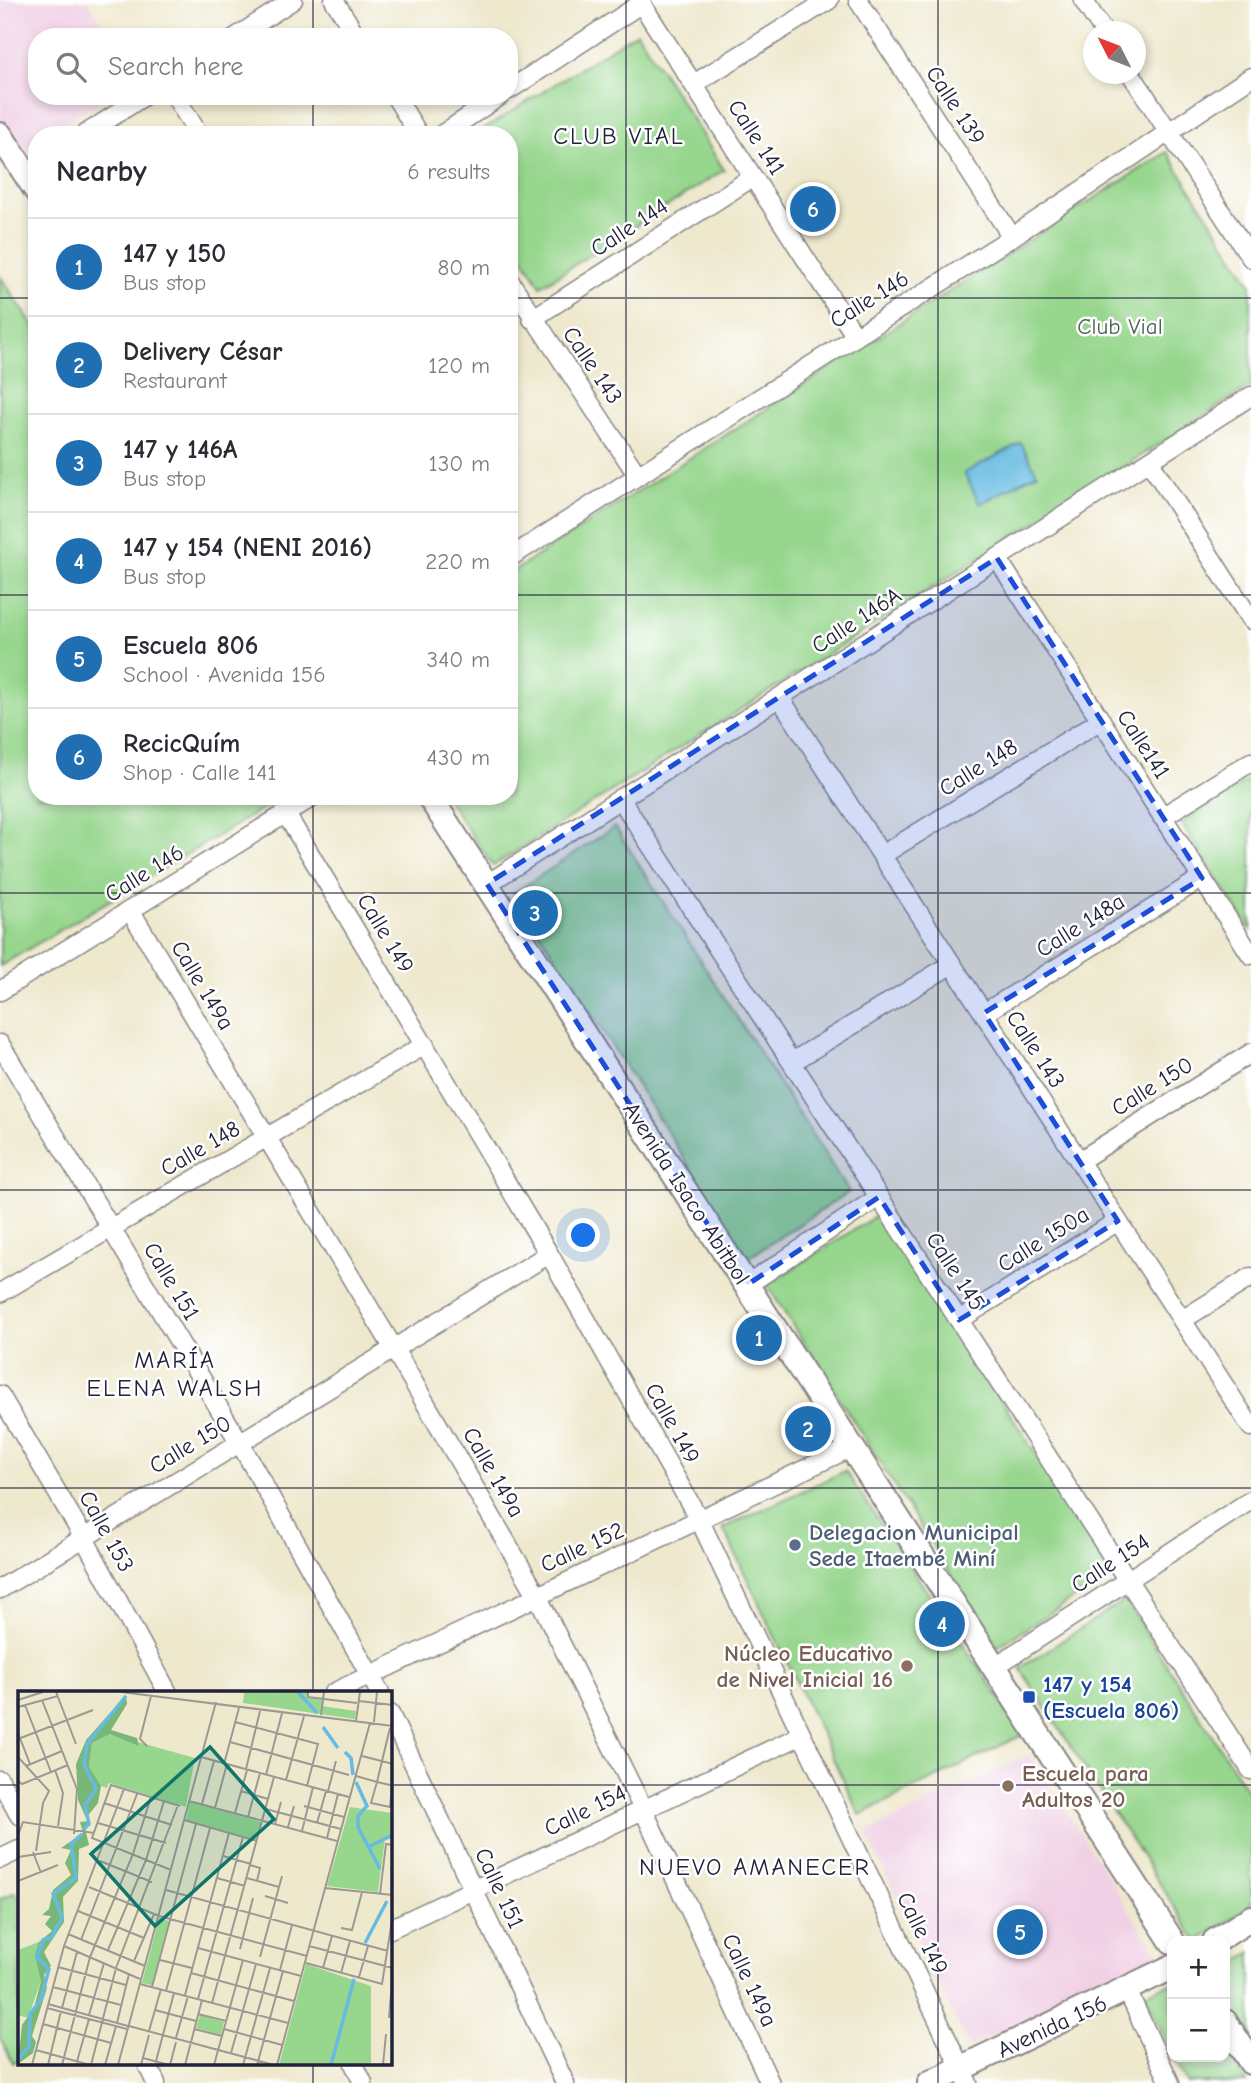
<!DOCTYPE html>
<meta charset="utf-8">
<style>
body{margin:0;font-family:"Comic Neue",sans-serif;background:#f2f2f3;color:#2b2b33}
.controls{position:absolute;right:21px;bottom:21px;display:grid;overflow:hidden;border-radius:14px;box-shadow:0 4px 10px #0003}
.controls button{width:63px;height:63px;display:grid;place-items:center;padding:0;border:0;border-bottom:2px solid #e1e1e2;background:#fff;color:#2b2b33;font:35px sans-serif}
.compass{position:absolute;left:1083px;top:21px;width:63px;height:63px;border-radius:50%;background:#fff;box-shadow:0 4px 10px #0003;rotate:312deg}
.you{position:absolute;left:584px;top:1236px;width:24px;height:24px;margin:-18px;border:5px solid #fff;border-radius:50%;background:#1a73e8;box-shadow:0 0 0 10px #1a73e833}
.badge{display:grid;place-items:center;width:46px;height:46px;border-radius:50%;background:#1f6fb2;color:#fff;font-size:23px;font-weight:700}
.pin{position:absolute;translate:-50% -50%;border:4px solid #fff;box-shadow:0 2px 7px #0006}
.list{margin:0;padding:0;list-style:none}
h2{display:flex;justify-content:space-between;align-items:center;height:91px;margin:0;padding:0 28px;font-size:30px}
h2 small{font-size:23px;font-weight:400;color:#7c7c81}
.list li{display:grid;grid-template-columns:46px 1fr auto;gap:21px;align-items:center;box-sizing:border-box;height:98px;padding:0 28px;border-top:2px solid #e1e1e2}
.list b{display:block;font-size:26px;white-space:nowrap}
.list p{margin:0;font-size:23px;white-space:nowrap;color:#7c7c81}
.list em{font-size:23px;font-style:normal;color:#7c7c81}
.icon{flex:none;width:38px;height:38px;fill:none;stroke:currentColor;stroke-width:2;stroke-linecap:round;stroke-linejoin:round}
.map{position:relative;flex:none;width:1251px;height:2083px;overflow:hidden}
.search{position:absolute;background:#fff;box-shadow:0 4px 10px #0003;left:28px;top:28px;width:490px;height:77px;display:flex;align-items:center;gap:18px;box-sizing:border-box;padding:0 24px;border-radius:28px;color:#7c7c81;font-size:26px}
.panel{position:absolute;background:#fff;box-shadow:0 4px 10px #0003;left:28px;top:126px;width:490px;height:679px;border-radius:28px}
.map>svg:first-child{display:block}
.built{fill:#f0d0e5}
.green{fill:#96d68d;stroke:#5c7c64;stroke-width:2}
.water{fill:#66bbe2;stroke:#446e8e;stroke-width:2}
.lines{fill:none;stroke-linecap:round;stroke-linejoin:round}
.street-casing{stroke:#888584;stroke-width:21}
.secondary-casing{stroke:#888584;stroke-width:28}
.street{stroke:#fff;stroke-width:18}
.secondary{stroke:#fff;stroke-width:24}
.marked{fill:#1d4ed8;fill-opacity:0.2;stroke:#1d4ed8;stroke-width:5;stroke-dasharray:14 9;stroke-linejoin:round}
.grid{fill:none;stroke:#22223b;stroke-width:2;stroke-opacity:0.55}
.service-dot{fill:#5c6f8a;stroke:#fff;stroke-width:2.5}
.education-dot{fill:#8d6e63;stroke:#fff;stroke-width:2.5}
.transit-dot{fill:#1a4fb4;stroke:#fff;stroke-width:2.5}
.labels{text-anchor:middle;stroke-width:5;stroke-linejoin:round;paint-order:stroke}
.street-label{font-size:23px;fill:#22223b;stroke:#fff}
.park-label{font-size:23px;fill:#4b6158;stroke:#fff}
.service-label{font-size:23px;font-weight:bold;fill:#4e5e75;stroke:#fff;text-anchor:start}
.education-label{font-size:23px;font-weight:bold;fill:#785e54;stroke:#fff;text-anchor:end}
.transit-label{font-size:23px;font-weight:bold;fill:#164399;stroke:#fff;text-anchor:start}
.neighbourhood-label{font-size:24px;letter-spacing:2px;fill:#22223b;stroke:#fff}
.inset-river{fill:none;stroke:#66bbe2;stroke-width:3.5}
.inset-road{fill:none;stroke:#9c9993;stroke-width:2}
.view{fill:#0f766e;fill-opacity:0.15;stroke:#0f766e;stroke-width:3.5}
.inset-edge{fill:none;stroke:#22223b;stroke-width:3.5}
</style>
<div class="map">
<svg width="1251" height="2083" viewBox="0 0 1251 2083">
<rect width="100%" height="100%" fill="#fff"/>
<filter id="ink" filterUnits="userSpaceOnUse"><feTurbulence type="fractalNoise" baseFrequency=".0143" numOctaves="2"/><feDisplacementMap in="SourceGraphic" scale="14" xChannelSelector="R" yChannelSelector="G"/><feConvolveMatrix kernelMatrix="1 2 1 2 8 2 1 2 1" color-interpolation-filters="sRGB"/></filter>
<filter id="wash" filterUnits="userSpaceOnUse"><feTurbulence type="fractalNoise" baseFrequency=".00686" numOctaves="4" result="noise"/><feDisplacementMap in="SourceGraphic" scale="28" xChannelSelector="R" yChannelSelector="G"/><feGaussianBlur stdDeviation="1.57" result="paint"/><feColorMatrix in="noise" values="0 0 0 0 0 0 0 0 0 0 0 0 0 0 0 0 0 1.4 0 .05"/><feComposite in="paint" operator="in"/></filter>
<g filter="url(#wash)">
<rect width="100%" height="100%" fill="#eee8cd"/>
<path class="built" d="M 0,0 L 87,0 L 111,37 L 37,37 L 37,96 L 107,96 L 48,135 L 37,135 L 37,142 L 0,166 Z
M 1030,1754 L 1159,1957 L 969,2047 L 866,1833 Z"/>
<path class="green" d="M 637,32 L 724,170 L 541,286 L 509,235 L 509,135 L 475,135 Z
M 1167,152 L 1251,284 L 1251,386 L 493,866 L 445,796 L 509,796 L 509,574 Z
M 0,276 L 37,331 L 37,796 L 284,796 L 0,966 Z
M 1251,778 L 1251,930 L 1181,823 Z
M 615,827 L 849,1192 L 748,1258 L 514,893 Z
M 882,1212 L 1112,1574 L 997,1647 L 767,1285 Z
M 845,1471 L 1024,1734 L 860,1815 L 723,1528 Z
M 1125,1600 L 1251,1796 L 1251,1906 L 1197,1941 L 1020,1668 Z
M 15,1892 L 19,1900 L 19,2060 L 13,2063 L 0,2038 L 0,1899 Z
M 1251,1952 L 1251,2041 L 1225,2001 L 1225,1970 Z
M 1172,1983 L 1172,2052 L 1144,1993 Z
M 1225,2049 L 1247,2083 L 1187,2083 L 1174,2057 L 1225,2057 Z"/>
<path class="water" d="M 1021,443 L 1037,473 L 980,504 L 964,473 Z"/>
</g>
<g filter="url(#ink)">
<g class="lines">
<g class="street-casing">
<path id="street" d="M 334,0 L 357,37
M 639,0 L 856,337
M 858,0 L 1012,237
M 1083,0 L 1104,32
M 236,37 L 293,0
M 1131,74 L 1251,258
M 694,84 L 829,0
M 509,90 L 642,3
M 175,96 L 199,135
M 395,96 L 419,135
M 84,135 L 144,96
M 441,135 L 500,96
M 509,280 L 638,476
M 532,319 L 753,177
M 1149,461 L 1251,620
M 509,558 L 1012,237 L 1251,77
M 997,558 L 1251,955
M 780,698 L 1251,1427
M 620,798 L 1251,1770
M 286,814 L 549,1254 L 699,1519 L 968,2083
M 1162,817 L 1251,762
M 882,855 L 1101,720
M 487,884 L 1251,396
M 130,910 L 394,1349 L 537,1595 L 643,1809 L 770,2083
M 0,991 L 314,796
M 984,1013 L 1202,878
M 0,1044 L 240,1443 L 380,1693
M 792,1062 L 952,964
M 1079,1161 L 1251,1053
M 747,1285 L 879,1197
M 0,1293 L 425,1045
M 959,1320 L 1118,1221
M 1182,1320 L 1251,1277
M 0,1395 L 84,1538 L 168,1693
M 0,1589 L 549,1254
M 994,1667 L 1251,1500
M 333,1693 L 852,1447
M 390,1714 L 565,2083
M 0,1780 L 19,1815
M 0,1859 L 19,1850
M 390,1929 L 802,1735
M 1127,1990 L 1170,2083
M 147,2064 L 156,2083
M 354,2064 L 363,2083"/>
</g>
<g class="secondary-casing">
<path id="secondary" d="M 0,135 L 37,191
M 429,796 L 1172,1941
M 1215,1941 L 1251,1918
M 1225,2022 L 1251,2062
M 930,2083 L 1172,1967"/>
</g>
<use href="#street" class="street"/>
<use href="#secondary" class="secondary"/>
</g>
</g>
<path class="marked" d="M 997,558 L 1202,878 L 984,1013 L 1118,1221 L 959,1320 L 879,1197 L 747,1285 L 487,884 Z"/>
<path class="grid" d="M 313,0 L 313,37M 626,0 L 626,2083M 938,0 L 938,2083M 313,96 L 313,135M 0,298 L 37,298M 509,298 L 1251,298M 0,595 L 37,595M 509,595 L 1251,595M 313,796 L 313,1693M 0,893 L 1251,893M 0,1190 L 1251,1190M 0,1488 L 1251,1488M 0,1785 L 19,1785M 390,1785 L 1251,1785M 313,2064 L 313,2083"/>
<circle class="service-dot" cx="795" cy="1545" r="7"/>
<g class="education-dot">
<circle cx="907" cy="1666" r="7"/>
<circle cx="1008" cy="1786" r="7"/>
</g>
<rect class="transit-dot" x="1022" y="1690" width="14" height="14" rx="3.5"/>
<g class="labels">
<g class="street-label">
<text transform="translate(956 105) rotate(57)" y="8">Calle 139</text>
<text transform="translate(757 137) rotate(57)" y="8">Calle 141</text>
<text transform="translate(629 227) rotate(-33)" y="8">Calle 144</text>
<text transform="translate(869 299) rotate(-32)" y="8">Calle 146</text>
<text transform="translate(593 365) rotate(56)" y="8">Calle 143</text>
<text transform="translate(856 620) rotate(-33)" y="8">Calle 146A</text>
<text transform="translate(1144 744) rotate(57)" y="8">Calle141</text>
<text transform="translate(978 767) rotate(-32)" y="8">Calle 148</text>
<text transform="translate(144 873) rotate(-32)" y="8">Calle 146</text>
<text transform="translate(1080 925) rotate(-32)" y="8">Calle 148a</text>
<text transform="translate(386 933) rotate(59)" y="8">Calle 149</text>
<text transform="translate(203 985) rotate(59)" y="8">Calle 149a</text>
<text transform="translate(1036 1049) rotate(57)" y="8">Calle 143</text>
<text transform="translate(1152 1086) rotate(-32)" y="8">Calle 150</text>
<text transform="translate(200 1148) rotate(-30)" y="8">Calle 148</text>
<text transform="translate(687 1193) rotate(57)" y="8">Avenida Isaco Abitbol</text>
<text transform="translate(1043 1239) rotate(-32)" y="8">Calle 150a</text>
<text transform="translate(956 1271) rotate(57)" y="8">Calle 145</text>
<text transform="translate(172 1281) rotate(59)" y="8">Calle 151</text>
<text transform="translate(673 1423) rotate(61)" y="8">Calle 149</text>
<text transform="translate(190 1444) rotate(-31)" y="8">Calle 150</text>
<text transform="translate(494 1472) rotate(60)" y="8">Calle 149a</text>
<text transform="translate(107 1531) rotate(61)" y="8">Calle 153</text>
<text transform="translate(582 1547) rotate(-25)" y="8">Calle 152</text>
<text transform="translate(1110 1563) rotate(-33)" y="8">Calle 154</text>
<text transform="translate(585 1810) rotate(-26)" y="8">Calle 154</text>
<text transform="translate(500 1888) rotate(65)" y="8">Calle 151</text>
<text transform="translate(923 1933) rotate(64)" y="8">Calle 149</text>
<text transform="translate(750 1980) rotate(65)" y="8">Calle 149a</text>
<text transform="translate(1052 2026) rotate(-25)" y="8">Avenida 156</text>
</g>
<g class="park-label">
<text x="1120" y="334">Club Vial</text>
</g>
<g class="service-label">
<text x="809" y="1540">Delegacion Municipal<tspan x="809" dy="26">Sede Itaembé Miní</tspan></text>
</g>
<g class="education-label">
<text x="893" y="1661">Núcleo Educativo<tspan x="893" dy="26">de Nivel Inicial 16</tspan></text>
<text x="1022" y="1781" text-anchor="start">Escuela para<tspan x="1022" dy="26">Adultos 20</tspan></text>
</g>
<g class="transit-label">
<text x="1043" y="1692">147 y 154<tspan x="1043" dy="26">(Escuela 806)</tspan></text>
</g>
<g class="neighbourhood-label">
<text x="619" y="144">CLUB VIAL</text>
<text x="175" y="1368">MARÍA<tspan x="175" dy="28">ELENA WALSH</tspan></text>
<text x="755" y="1875">NUEVO AMANECER</text>
</g>
</g>
<g transform="translate(18 1691)">
<rect width="374" height="374" fill="#eee8cd"/>
<path d="M 217,1 L 290,1 L 289,7 L 305,9 L 304,15 L 338,20 L 337,28 L 225,12 L 226,2 ZM 91,43 L 177,67 L 168,116 L 91,92 L 89,97 L 78,93 L 71,76 L 74,52 ZM 172,111 L 243,131 L 238,149 L 168,129 ZM 332,116 L 374,122 L 374,148 L 367,147 L 360,201 L 309,195 ZM 141,227 L 151,230 L 134,294 L 124,292 ZM 21,251 L 23,290 L 10,327 L 0,324 L 0,259 ZM 288,273 L 353,295 L 353,374 L 261,374 ZM 182,324 L 206,331 L 203,344 L 178,337 Z" fill="#96d68d"/>
<path d="M 108,4 L 109,13 L 93,39 L 119,47 L 121,55 L 92,43 L 74,52 L 71,76 L 83,95 L 80,112 L 68,127 L 60,109 L 58,73 L 68,49 ZM 71,130 L 67,137 L 71,154 L 61,158 L 60,190 L 45,206 L 46,231 L 26,261 L 33,275 L 26,284 L 29,297 L 14,345 L 18,351 L 15,362 L 0,373 L 4,334 L 16,317 L 23,290 L 17,264 L 21,251 L 34,240 L 27,233 L 33,225 L 24,224 L 31,218 L 35,199 L 53,184 L 47,172 L 53,159 L 43,157 L 65,142 L 62,131 Z" fill="#78b778"/>
<path class="inset-river" d="M 280,1 L 299,22M 305,36 L 320,57M 327,61 L 333,67 L 335,84M 338,91 L 349,115 L 340,125 L 340,136 L 362,178M 66,138 L 71,133 L 67,114 L 78,98 L 66,73 L 69,53 L 108,5M 352,155 L 375,144M 347,252 L 369,210M 0,368 L 11,356 L 12,323 L 23,308 L 31,278 L 19,266 L 25,249 L 34,246 L 44,226 L 35,203 L 58,187 L 53,153 L 64,143M 313,374 L 336,288"/>
<path class="inset-road" d="M 38,1 L 58,53M 103,1 L 375,35M 290,1 L 290,6 L 339,12M 0,9 L 25,1M 24,9 L 59,98 L 56,143M 341,10 L 375,14M 7,14 L 33,81M 0,16 L 40,5M 303,24 L 306,1M 338,30 L 342,1M 217,31 L 300,53 L 289,95M 356,31 L 359,1M 0,42 L 12,73M 0,48 L 75,19M 212,51 L 331,84M 129,55 L 122,48 L 133,5M 344,65 L 375,73M 0,66 L 31,100 L 25,112 L 18,160M 183,66 L 331,106M 206,73 L 221,17M 8,75 L 44,60M 228,78 L 242,20M 37,79 L 45,102 L 40,135M 248,84 L 264,22M 338,85 L 359,91 L 372,94 L 374,95 L 372,116 L 353,112 L 359,91 L 364,70 L 372,37M 268,89 L 286,25M 0,90 L 4,93 L 50,74M 223,100 L 250,108M 310,100 L 318,70M 171,110 L 319,150M 86,112 L 154,134M 184,113 L 196,70M 286,115 L 326,126M 197,117 L 209,73M 248,118 L 323,138M 217,122 L 229,79M 230,126 L 242,82M 166,129 L 239,150M 80,132 L 148,152M 299,132 L 308,100M 257,133 L 263,111M 270,136 L 276,115M 284,140 L 295,96M 0,144 L 5,131 L 76,142M 309,147 L 320,103M 15,161 L 23,182M 205,165 L 233,173M 0,166 L 33,161M 82,170 L 134,191M 232,174 L 242,177 L 239,190M 153,179 L 74,147 L 93,94 L 162,115M 199,187 L 227,195M 229,187 L 261,196M 0,190 L 40,174M 71,196 L 141,225M 307,197 L 375,204M 148,199 L 370,260M 362,203 L 368,153 L 375,154M 247,205 L 270,212M 60,220 L 126,247M 141,225 L 289,265M 323,237 L 334,239 L 344,201M 50,243 L 127,275M 63,249 L 119,103M 46,255 L 122,288M 291,255 L 375,277M 180,257 L 283,285M 222,258 L 235,207M 90,259 L 128,169 L 146,110M 242,266 L 264,185M 142,269 L 174,277M 116,270 L 136,223M 288,272 L 364,293 L 375,223M 40,276 L 108,294M 305,277 L 314,245M 262,279 L 274,234M 173,282 L 276,310M 323,282 L 332,250M 341,286 L 350,255M 122,293 L 270,332M 35,296 L 103,314M 134,296 L 178,133M 148,300 L 192,137M 167,304 L 211,142M 180,308 L 225,146M 194,312 L 256,86M 30,313 L 110,335M 29,317 L 109,338M 44,317 L 59,261M 137,319 L 178,330M 180,323 L 208,330M 71,324 L 86,272M 371,327 L 374,290M 99,332 L 111,283M 25,333 L 93,352M 111,335 L 256,374M 176,338 L 204,345M 206,338 L 264,354M 131,340 L 143,298M 158,347 L 170,305M 18,359 L 72,374M 213,362 L 238,273M 125,367 L 151,374M 14,374 L 46,255 L 106,98M 30,374 L 43,320M 44,374 L 72,266 L 115,163 L 133,106M 58,374 L 71,328M 73,374 L 98,277 L 160,114M 87,374 L 98,335M 100,374 L 198,11M 123,374 L 131,344M 137,374 L 156,302M 152,374 L 158,351M 167,374 L 184,309M 196,374 L 225,269M 225,374 L 252,277M 239,374 L 265,280M 259,374 L 352,32M 365,374 L 368,343"/>
<path class="view" d="M 192,56 L 256,128 L 137,235 L 73,163 Z"/>
<rect width="374" height="374" class="inset-edge"/>
</g>
</svg>
<div class="controls">
<button>+</button>
<button>−</button>
</div>
<svg class="compass" viewBox="-18 -18 36 36"><path d="M0-13l5 13h-10z" fill="#e53935"/><path d="M0 13l5-13h-10z" fill="#7c7c81"/></svg>
<div class="you"></div>
<div class="pin badge" style="left:759px;top:1338px">1</div>
<div class="pin badge" style="left:808px;top:1429px">2</div>
<div class="pin badge" style="left:535px;top:913px">3</div>
<div class="pin badge" style="left:942px;top:1624px">4</div>
<div class="pin badge" style="left:1020px;top:1932px">5</div>
<div class="pin badge" style="left:813px;top:209px">6</div>
<div class="search"><svg class="icon" aria-label="search" viewBox="0 0 24 24"><circle cx="10" cy="10" r="6"/><path d="M15 15l6 6"/></svg>Search here</div>
<section class="panel">
<h2>Nearby<small>6 results</small></h2>
<ul class="list">
<li><span class="badge">1</span><div><b>147 y 150</b><p>Bus stop</p></div><em>80 m</em></li>
<li><span class="badge">2</span><div><b>Delivery César</b><p>Restaurant</p></div><em>120 m</em></li>
<li><span class="badge">3</span><div><b>147 y 146A</b><p>Bus stop</p></div><em>130 m</em></li>
<li><span class="badge">4</span><div><b>147 y 154 (NENI 2016)</b><p>Bus stop</p></div><em>220 m</em></li>
<li><span class="badge">5</span><div><b>Escuela 806</b><p>School · Avenida 156</p></div><em>340 m</em></li>
<li><span class="badge">6</span><div><b>RecicQuím</b><p>Shop · Calle 141</p></div><em>430 m</em></li>
</ul>
</section>
</div>
